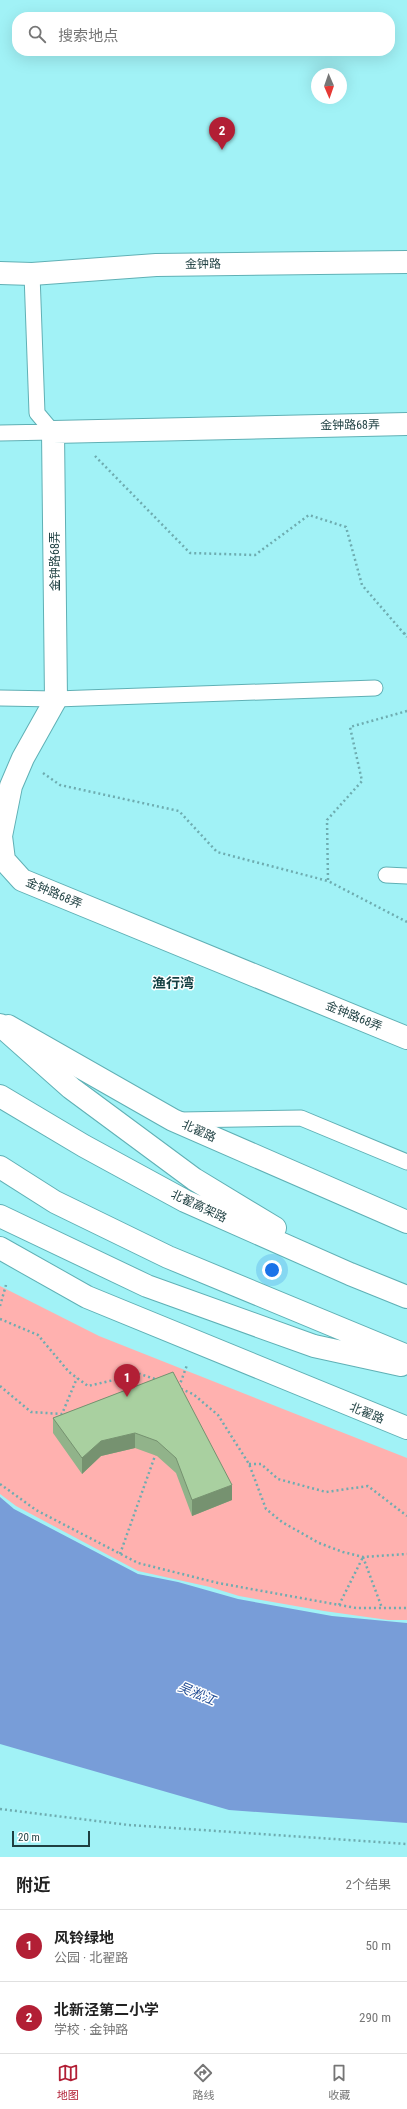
<!DOCTYPE html>
<html lang="zh">
<meta charset="utf-8">
<style>
body{margin:0;font-family:"Roboto Condensed","Noto Sans SC",sans-serif;background:#f6f6f6;color:#222}
.compass{position:absolute;left:311px;top:68px;width:36px;height:36px;border-radius:50%;background:#fff;box-shadow:0 4px 16px #0002;rotate:178deg}
.scale{position:absolute;left:12px;bottom:10px;width:78px;box-sizing:border-box;padding-left:4px;border:2px solid #1e3f41;border-top:0;font-size:11px;line-height:14px;white-space:nowrap;color:#1e3f41;-webkit-text-stroke:3px #fff;paint-order:stroke}
.you{position:absolute;left:272px;top:1270px;width:14px;height:14px;margin:-10px;border:3px solid #fff;border-radius:50%;background:#1a73e8;box-shadow:0 0 0 6px #1a73e833}
.badge{display:grid;place-items:center;width:26px;height:26px;border-radius:50%;background:#b21f35;color:#fff;font-size:13px;font-weight:700}
.pin{position:absolute;translate:-50% -33px;filter:drop-shadow(0 1px 2px #0008)}
.pin::after{content:'';position:absolute;top:21px;width:14px;height:12px;background:inherit;clip-path:polygon(0 0,100% 0,50% 100%)}
.list{margin:0;padding:0;list-style:none}
h2{display:flex;justify-content:space-between;align-items:center;height:52px;margin:0;padding:0 16px;font-size:17px}
h2 small{font-size:13px;font-weight:400;color:#767676}
.list li{display:grid;grid-template-columns:26px 1fr auto;gap:12px;align-items:center;box-sizing:border-box;height:72px;padding:0 16px;border-top:1px solid #e0e0e0}
.list b{display:block;font-size:15px;white-space:nowrap}
.list p{margin:0;font-size:13px;white-space:nowrap;color:#767676}
.list em{font-size:13px;font-style:normal;color:#767676}
.icon{flex:none;width:22px;height:22px;fill:none;stroke:currentColor;stroke-width:2;stroke-linecap:round;stroke-linejoin:round}
.map{position:relative;flex:none;width:407px;height:1857px;overflow:hidden}
.search{position:absolute;background:#fff;box-shadow:0 4px 16px #0002;left:12px;right:12px;top:12px;height:44px;display:flex;align-items:center;gap:10px;box-sizing:border-box;padding:0 14px;border-radius:16px;color:#767676;font-size:15px}
.sheet{height:196px;background:#fff}
nav{display:flex;justify-content:space-around;align-items:center;box-sizing:border-box;height:56px;border-top:1px solid #e0e0e0;background:#fff;font-size:11px;color:#767676}
nav a{display:grid;justify-items:center;gap:2px}
nav .on{color:#b21f35}
.map>svg:first-child{display:block}
.park{fill:#ffb1af}
.water{fill:#789dd8}
.lines{fill:none;stroke-linecap:round;stroke-linejoin:round}
.service-casing{stroke:#60b0b5;stroke-width:17}
.minor-casing{stroke:#60b0b5;stroke-width:24}
.primary-casing{stroke:#60b0b5;stroke-width:24}
.trunk-casing{stroke:#60b0b5;stroke-width:24}
.path{stroke:#6eacb0;stroke-width:2.5;stroke-dasharray:2 3;stroke-linecap:butt}
.service{stroke:#fff;stroke-width:15}
.minor{stroke:#fff;stroke-width:22}
.primary{stroke:#fff;stroke-width:22}
.trunk{stroke:#fff;stroke-width:22}
.wall{fill:#91b38a}
.shaded-wall{fill:#769270}
.building{fill:#a9d0a0;stroke:#769270}
.labels{text-anchor:middle;stroke-width:3;stroke-linejoin:round;paint-order:stroke}
.street-label{font-size:12px;fill:#1e3f41;stroke:#fff}
.water-label{font-size:13px;font-style:italic;fill:#214c94;stroke:#fff}
.quarter-label{font-size:14px;font-weight:bold;fill:#133f42;stroke:#fff}
</style>
<div class="map">
<svg width="407" height="1857" viewBox="0 0 407 1857">
<rect width="100%" height="100%" fill="#a1f2f6"/>
<path class="park" d="M 0,1286 L 99,1336 L 407,1458 L 407,1620 L 388,1620 L 324,1611 L 239,1596 L 210,1587 L 138,1571 L 16,1506 L 0,1494 Z"/>
<path class="water" d="M 0,1497 L 14,1509 L 138,1574 L 178,1582 L 238,1599 L 332,1616 L 407,1623 L 407,1823 L 229,1810 L 0,1744 Z"/>
<g class="lines">
<g class="service-casing">
<path id="service" d="M 32,274 L 37,413 L 53,432
M 0,433 L 53,432
M 0,698 L 56,699 L 375,688
M 386,875 L 407,876
M 180,1120 L 301,1118 L 407,1162"/>
</g>
<g class="minor-casing">
<path id="minor" d="M 0,273 L 32,274 L 156,265 L 407,262
M 407,424 L 53,432 L 56,699 L 23,758 L 11,786 L 1,836 L 4,860 L 22,880 L 407,1038"/>
</g>
<g class="primary-casing">
<path id="primary" d="M 8,1026 L 173,1120 L 407,1222
M 0,1248 L 87,1297 L 407,1428"/>
</g>
<g class="trunk-casing">
<path id="trunk" d="M 0,1025 L 71,1088 L 194,1179 L 275,1228
M 0,1096 L 84,1146 L 185,1201 L 350,1274 L 407,1297
M 0,1167 L 55,1202 L 168,1257 L 407,1356
M 0,1216 L 147,1286 L 314,1346 L 401,1365"/>
</g>
<path class="path" d="M 95,456 L 190,553 L 255,555 L 309,515 L 346,527 L 362,585 L 407,637
M 404,634 L 407,630
M 407,711 L 350,727 L 362,781 L 327,820 L 328,881 L 407,922
M 43,773 L 60,785 L 179,811 L 217,852 L 328,881
M 0,1306 L 6,1285
M 0,1319 L 38,1335 L 69,1372 L 88,1386 L 140,1374 L 158,1380
M 0,1386 L 31,1412 L 62,1414 L 77,1378
M 179,1387 L 187,1365
M 181,1389 L 193,1394 L 218,1415 L 249,1464 L 266,1509 L 282,1522 L 319,1543 L 343,1552 L 363,1557 L 407,1554
M 249,1464 L 261,1464 L 278,1479 L 326,1492 L 368,1486 L 407,1516
M 0,1484 L 36,1510 L 138,1563 L 218,1583 L 356,1608 L 407,1608
M 120,1554 L 156,1453
M 363,1557 L 382,1608
M 339,1605 L 363,1557
M 0,1809 L 129,1825 L 407,1844"/>
<use href="#service" class="service"/>
<use href="#minor" class="minor"/>
<use href="#primary" class="primary"/>
<use href="#trunk" class="trunk"/>
</g>
<path class="wall" d="M 173,1372 L 232,1500 L 192,1516 L 176,1473 L 157,1456 L 135,1448 L 101,1456 L 82,1474 L 53,1433 L 53,1418 Z"/>
<path class="shaded-wall" d="M 135,1433 L 135,1448 L 101,1456 L 82,1474 L 82,1458 L 101,1441 Z
M 232,1485 L 232,1500 L 192,1516 L 192,1500 Z"/>
<path class="building" d="M 173,1372 L 232,1485 L 192,1500 L 176,1458 L 157,1441 L 135,1433 L 101,1441 L 82,1458 L 53,1418 Z"/>
<g class="labels">
<g class="street-label">
<text transform="translate(203 264) rotate(-1)" y="4">金钟路</text>
<text transform="translate(350 425) rotate(-1)" y="4">金钟路68弄</text>
<text transform="translate(55 561) rotate(-90)" y="4">金钟路68弄</text>
<text transform="translate(54 893) rotate(23)" y="4">金钟路68弄</text>
<text transform="translate(354 1016) rotate(22)" y="4">金钟路68弄</text>
<text transform="translate(199 1131) rotate(24)" y="4">北翟路</text>
<text transform="translate(199 1206) rotate(25)" y="4">北翟高架路</text>
<text transform="translate(367 1413) rotate(22)" y="4">北翟路</text>
</g>
<g class="water-label">
<text transform="translate(197 1693) rotate(23)" y="5">吴淞江</text>
</g>
<g class="quarter-label">
<text x="173" y="988">渔行湾</text>
</g>
</g>
</svg>
<svg class="compass" viewBox="-18 -18 36 36"><path d="M0-13l5 13h-10z" fill="#e53935"/><path d="M0 13l5-13h-10z" fill="#767676"/></svg>
<div class="scale">20 m</div>
<div class="you"></div>
<div class="pin badge" style="left:127px;top:1397px">1</div>
<div class="pin badge" style="left:222px;top:150px">2</div>
<div class="search"><svg class="icon" aria-label="search" viewBox="0 0 24 24"><circle cx="10" cy="10" r="6"/><path d="M15 15l6 6"/></svg>搜索地点</div>
</div>
<section class="sheet">
<h2>附近<small>2个结果</small></h2>
<ul class="list">
<li><span class="badge">1</span><div><b>风铃绿地</b><p>公园 · 北翟路</p></div><em>50 m</em></li>
<li><span class="badge">2</span><div><b>北新泾第二小学</b><p>学校 · 金钟路</p></div><em>290 m</em></li>
</ul>
</section>
<nav>
<a class="on"><svg class="icon" aria-label="map" viewBox="0 0 24 24"><path d="M3 6l6-2 6 2 6-2v14l-6 2-6-2-6 2zM9 4v14M15 6v14"/></svg>地图</a>
<a><svg class="icon" aria-label="directions" viewBox="0 0 24 24"><path d="M12 3l9 9-9 9-9-9zM9 14v-3h6M13 9l2 2-2 2"/></svg>路线</a>
<a><svg class="icon" aria-label="saved" viewBox="0 0 24 24"><path d="M7 4h10v16l-5-4-5 4z"/></svg>收藏</a>
</nav>
